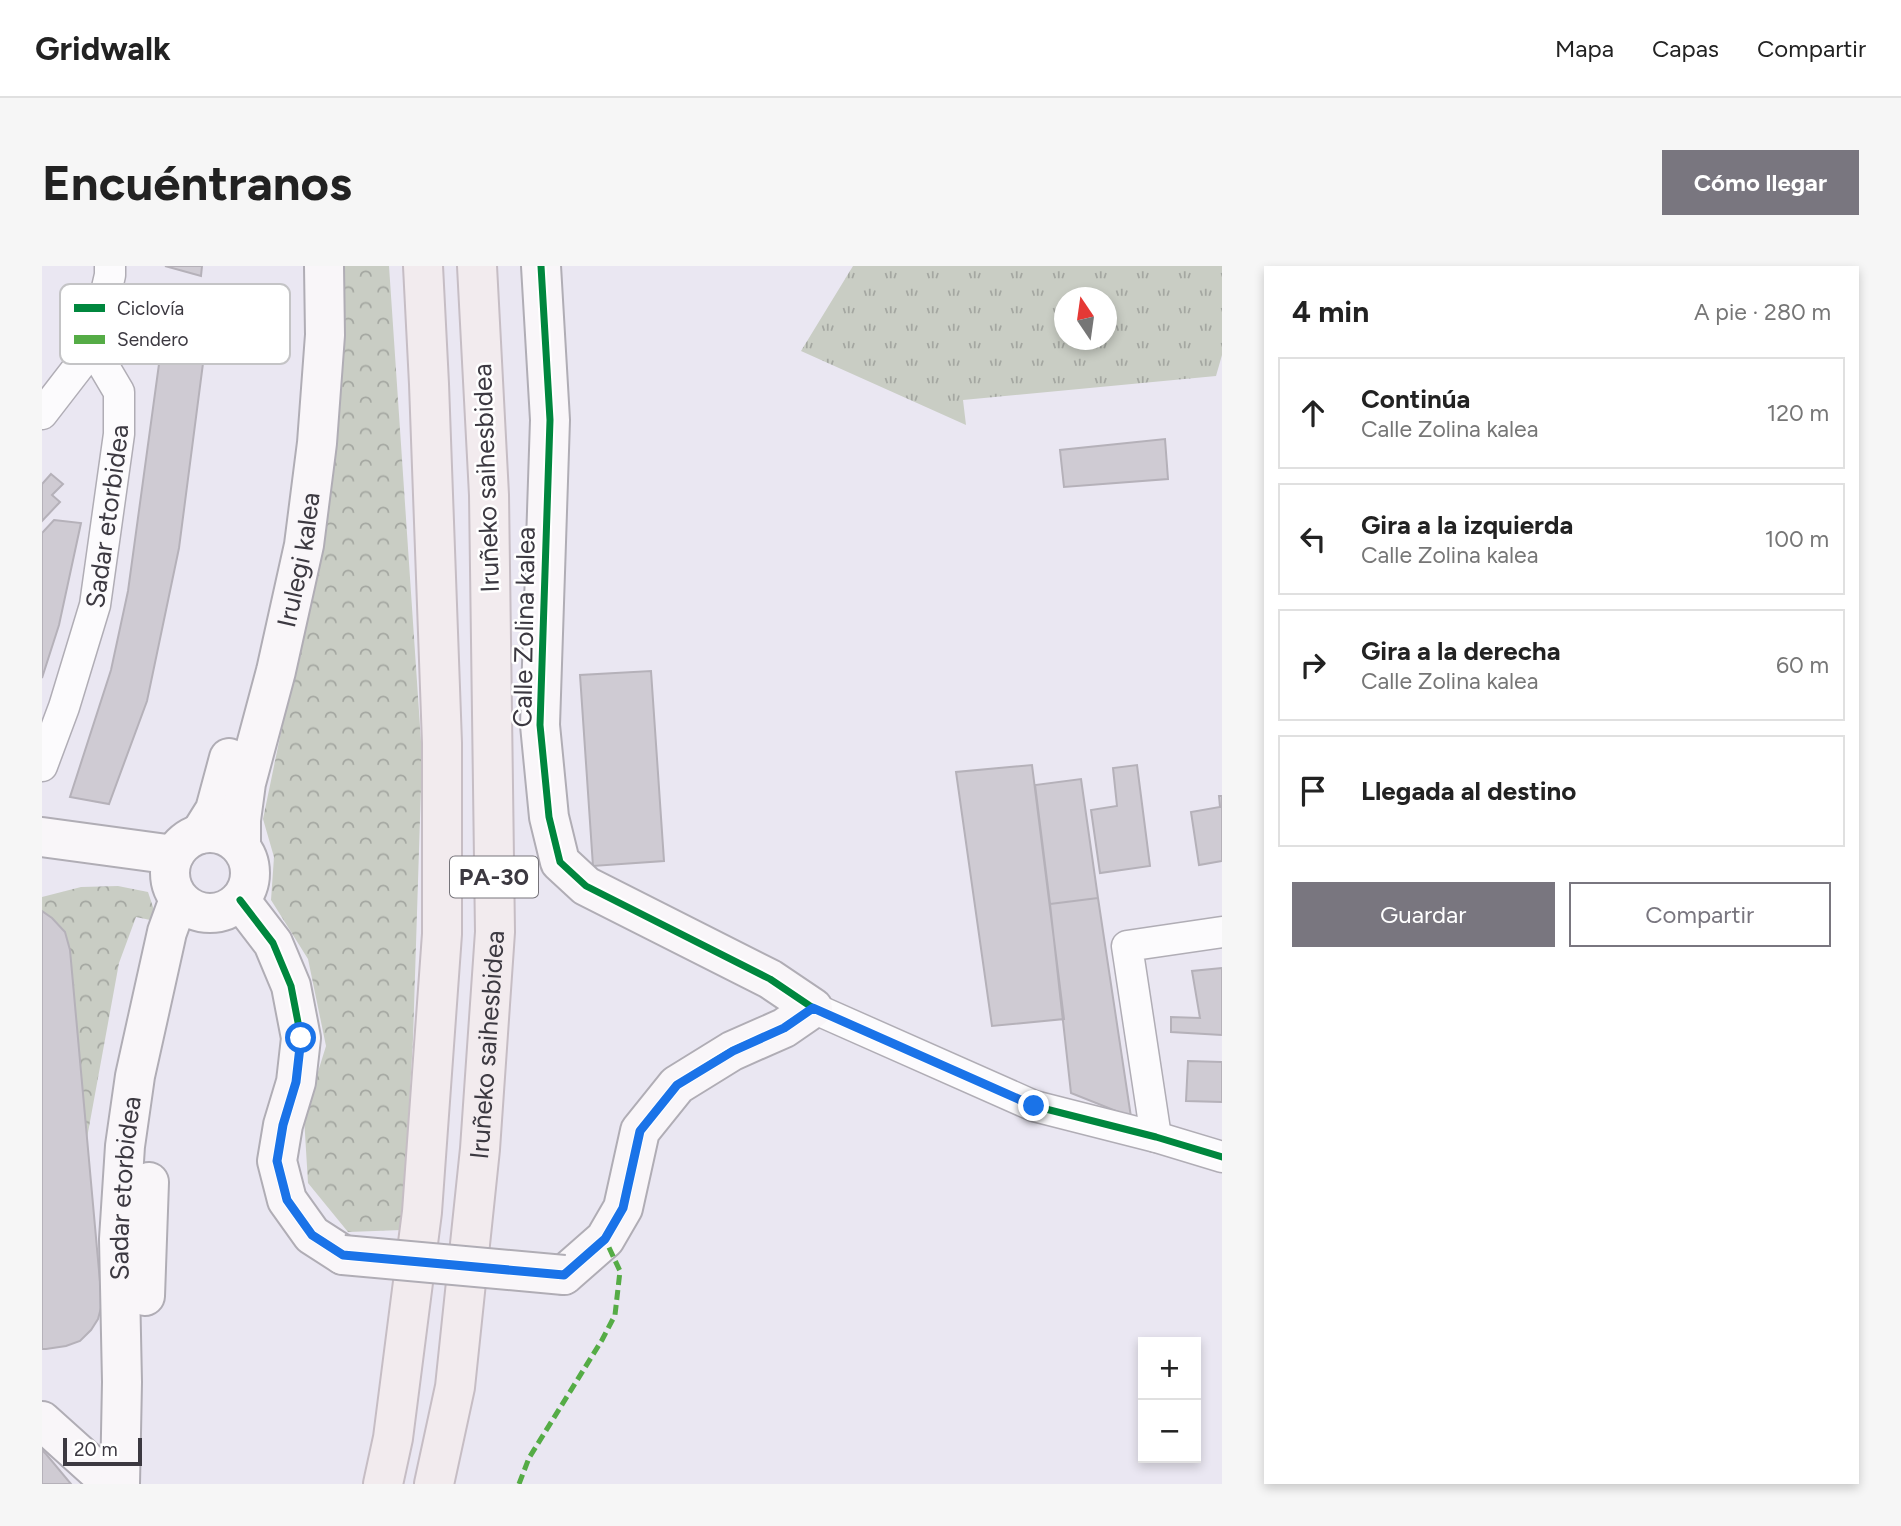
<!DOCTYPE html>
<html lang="es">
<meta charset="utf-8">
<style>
body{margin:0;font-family:Figtree,sans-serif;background:#f6f6f6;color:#222}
.controls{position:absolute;right:21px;bottom:21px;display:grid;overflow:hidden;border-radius:0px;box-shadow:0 4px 10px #0003}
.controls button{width:63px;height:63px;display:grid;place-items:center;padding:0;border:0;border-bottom:2px solid #e0e0e0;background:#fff;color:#222;font:35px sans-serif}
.compass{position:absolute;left:1012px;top:21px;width:63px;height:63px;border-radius:50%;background:#fff;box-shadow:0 4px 10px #0003;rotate:347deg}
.scale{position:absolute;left:21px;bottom:18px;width:79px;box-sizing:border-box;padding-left:7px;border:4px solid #3c3941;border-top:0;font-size:19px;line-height:24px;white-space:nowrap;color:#3c3941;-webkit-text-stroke:5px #fff;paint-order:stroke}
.stop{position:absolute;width:21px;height:21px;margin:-16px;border:5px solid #1a73e8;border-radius:50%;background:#fff}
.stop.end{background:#1a73e8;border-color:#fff;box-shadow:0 2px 7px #0008}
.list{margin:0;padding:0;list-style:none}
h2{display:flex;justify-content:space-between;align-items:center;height:91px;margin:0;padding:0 28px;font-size:30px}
h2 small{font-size:23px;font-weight:400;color:#767676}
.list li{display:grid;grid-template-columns:46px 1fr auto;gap:21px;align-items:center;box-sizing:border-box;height:112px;margin:0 14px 14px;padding:0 14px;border:2px solid #e0e0e0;border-radius:0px}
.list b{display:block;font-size:26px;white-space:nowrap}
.list p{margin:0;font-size:23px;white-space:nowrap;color:#767676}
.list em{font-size:23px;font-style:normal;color:#767676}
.actions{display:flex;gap:14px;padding:21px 28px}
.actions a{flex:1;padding:16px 0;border:2px solid #79767f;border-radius:0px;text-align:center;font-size:24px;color:#79767f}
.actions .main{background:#79767f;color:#fff}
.icon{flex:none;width:38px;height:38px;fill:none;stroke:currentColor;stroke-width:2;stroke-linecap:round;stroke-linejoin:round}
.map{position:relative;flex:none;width:1180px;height:1218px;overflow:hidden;border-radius:0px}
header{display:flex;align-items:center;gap:42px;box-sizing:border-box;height:98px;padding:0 35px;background:#fff;border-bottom:2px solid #e0e0e0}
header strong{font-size:33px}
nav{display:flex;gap:38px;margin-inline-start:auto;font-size:24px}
.intro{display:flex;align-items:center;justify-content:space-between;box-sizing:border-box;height:168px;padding:0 42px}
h1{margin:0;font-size:49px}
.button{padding:18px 32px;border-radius:0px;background:#79767f;color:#fff;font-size:24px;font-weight:700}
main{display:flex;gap:42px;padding:0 42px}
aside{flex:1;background:#fff;border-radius:0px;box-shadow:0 4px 10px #0003}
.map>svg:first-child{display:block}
.grass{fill:url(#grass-tufts);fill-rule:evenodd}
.park{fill:url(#park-crowns)}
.building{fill:#cfcbd3;stroke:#b5b1b9;stroke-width:2}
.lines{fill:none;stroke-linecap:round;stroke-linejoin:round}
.street-casing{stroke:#b0adb5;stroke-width:33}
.secondary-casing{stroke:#b0adb5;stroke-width:42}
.highway-casing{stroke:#c6bdc4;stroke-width:42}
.street{stroke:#fcfbfd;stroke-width:30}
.secondary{stroke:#f9f6f9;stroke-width:38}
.highway{stroke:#f2ebee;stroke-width:38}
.secondary-bridge-casing{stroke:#b0adb5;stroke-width:42;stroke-linecap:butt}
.secondary-bridge{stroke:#f9f6f9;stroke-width:38}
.quiet{stroke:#55ac46;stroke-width:5;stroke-dasharray:10 5;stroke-linecap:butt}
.cycleway-casing{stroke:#fff;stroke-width:11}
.cycleway{stroke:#00873e;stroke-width:7}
.route{stroke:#1a73e8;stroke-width:9}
.labels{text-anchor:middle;stroke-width:5;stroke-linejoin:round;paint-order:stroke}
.shield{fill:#fff;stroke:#76747a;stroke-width:2}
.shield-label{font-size:24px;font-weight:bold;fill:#3c3941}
.street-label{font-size:26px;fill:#3c3941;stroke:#fff}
.key{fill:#fff;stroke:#c4c4c6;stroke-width:2}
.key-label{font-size:19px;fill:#3c3941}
</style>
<header>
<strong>Gridwalk</strong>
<nav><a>Mapa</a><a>Capas</a><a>Compartir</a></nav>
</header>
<div class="intro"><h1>Encuéntranos</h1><a class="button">Cómo llegar</a></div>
<main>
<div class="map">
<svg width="1180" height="1218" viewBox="0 0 1180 1218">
<defs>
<pattern id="grass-tufts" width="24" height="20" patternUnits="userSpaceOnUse" patternTransform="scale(1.75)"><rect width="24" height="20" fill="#c9cdc4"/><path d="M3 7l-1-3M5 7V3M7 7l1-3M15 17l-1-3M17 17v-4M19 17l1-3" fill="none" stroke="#a4a7a1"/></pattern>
<pattern id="park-crowns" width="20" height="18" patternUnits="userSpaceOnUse" patternTransform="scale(1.75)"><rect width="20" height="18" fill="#c9cdc4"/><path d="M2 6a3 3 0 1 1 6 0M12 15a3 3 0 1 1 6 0" fill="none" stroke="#a4a7a1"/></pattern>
</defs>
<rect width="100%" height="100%" fill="#eae7f2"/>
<path class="grass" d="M 811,0 L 1180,0 L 1180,89 L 1174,110 L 921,134 L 924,159 L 759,85 ZM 1022,32 L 1064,32 L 1064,74 L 1022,74 Z"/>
<path class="park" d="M 301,0 L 347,0 L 380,490 L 371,773 L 360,964 L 306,966 L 266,917 L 262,851 L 284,780 L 266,693 L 229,634 L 232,591 L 221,553 L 250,413 L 301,73 Z
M 76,620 L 106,626 L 113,647 L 113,655 L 94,651 L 77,697 L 45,872 L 28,684 C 22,664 18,657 0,645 L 0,631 L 39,621 Z"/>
<path class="building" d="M 123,0 L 160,0 L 159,10 Z
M 123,54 L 166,59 L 137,282 L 105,435 L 67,538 L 28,531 L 69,404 L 86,325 Z
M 1123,173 L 1126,213 L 1022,221 L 1018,184 Z
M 9,208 L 21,218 L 10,229 L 18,236 L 0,255 L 0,218 Z
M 12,254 L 39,257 L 17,359 L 0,412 L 0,267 Z
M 609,405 L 622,595 L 551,600 L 538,409 Z
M 990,499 L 1022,753 L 950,760 L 914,506 Z
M 1095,499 L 1108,600 L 1058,607 L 1049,544 L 1075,540 L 1071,502 Z
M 1039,513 L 1056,632 L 1008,638 L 993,519 Z
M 1177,530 L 1180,530 L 1180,595 L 1157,599 L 1149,546 L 1178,541 Z
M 1056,632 L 1089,851 L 1029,827 L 1008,638 Z
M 0,645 L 10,652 L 23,666 L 28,684 L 60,1038 L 56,1053 L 49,1064 L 38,1075 L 24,1080 L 4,1083 L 0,1083 Z
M 1180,702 L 1180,769 L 1129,766 L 1129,751 L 1158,752 L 1150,705 Z
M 1146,795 L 1180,796 L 1180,836 L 1144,835 Z
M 0,1184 L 4,1188 L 29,1218 L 0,1218 Z"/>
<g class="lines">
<g class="street-casing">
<g id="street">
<path d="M 0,148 L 51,82"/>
<path id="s1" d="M 0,500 L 22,441 L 53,339 L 77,168 L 77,126 L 51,82 L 68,9 L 68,0"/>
<path d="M 771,742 L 992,840 L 1114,871 L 1180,891"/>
<path d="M 1114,871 L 1085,680 L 1180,666"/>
</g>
</g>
<g class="secondary-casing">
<g id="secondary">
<path d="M 499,0 L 508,154 L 498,459 L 507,551 L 518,596 L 544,620 L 728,713 L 771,742 L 742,762 L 690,785 L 635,819 L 598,865 L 581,942 L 563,973 L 522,1009"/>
<circle cx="168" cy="607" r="40"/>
<path d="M 158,568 L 173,544 L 187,492"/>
<path d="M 0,571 L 132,589"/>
<path id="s2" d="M 199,581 L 199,554 L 204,517 L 234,405 L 262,279 L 275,177 L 283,69 L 282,0"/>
<path d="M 198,634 L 231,677 L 249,720 L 259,772 L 254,816 L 241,859 L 235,895 L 245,934 L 270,969 L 301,989"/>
<path d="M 103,1030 L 107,916"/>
<path d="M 0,1155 L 70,1218"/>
<path id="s3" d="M 78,1218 L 80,1116 L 77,973 L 83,880 L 93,810 L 125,666 L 137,633"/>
</g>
</g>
<g class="highway-casing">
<g id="highway">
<path d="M 341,1218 L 351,1172 L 380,946 L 400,668 L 400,477 L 387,118 L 381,0"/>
<path id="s4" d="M 392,1218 L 413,1121 L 438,883 L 453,666 L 447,229 L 435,0"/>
</g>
</g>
<use href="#street" class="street"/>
<use href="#secondary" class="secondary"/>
<use href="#highway" class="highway"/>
<g class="secondary-bridge-casing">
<path id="secondary-bridge" d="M 301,989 L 522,1009"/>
</g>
<use href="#secondary-bridge" class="secondary-bridge"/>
<path class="quiet" d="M 477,1218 L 487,1192 L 560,1074 L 573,1049 L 578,1005 L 563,973"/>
<g class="cycleway-casing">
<path id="cycleway" d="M 499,0 L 508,154 L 498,459 L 507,551 L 518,596 L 544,620 L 728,713 L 771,742 L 992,840 L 1114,871 L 1180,891
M 198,634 L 231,677 L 249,720 L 259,772 L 254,816 L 241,859 L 235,895 L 245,934 L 270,969 L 301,989 L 522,1009 L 563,973 L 581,942 L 598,865 L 635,819 L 690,785 L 742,762 L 771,742"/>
</g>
<use href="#cycleway" class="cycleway"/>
</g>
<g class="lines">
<path class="route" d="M 259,772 L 254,816 L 241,859 L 235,895 L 245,934 L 270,969 L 301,989 L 522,1009 L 563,973 L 581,942 L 598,865 L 635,819 L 691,785 L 742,762 L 771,742 L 992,840"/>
</g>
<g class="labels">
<rect class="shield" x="408" y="590.5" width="88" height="41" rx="5"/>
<g class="shield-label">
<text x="452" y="619">PA-30</text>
</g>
<g class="street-label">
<text transform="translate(444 212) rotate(-92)" y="9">Iruñeko saihesbidea</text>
<text dy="9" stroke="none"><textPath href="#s1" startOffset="259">Sadar etorbidea</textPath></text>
<text dy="9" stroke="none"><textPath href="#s2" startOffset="294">Irulegi kalea</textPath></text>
<text transform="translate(482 361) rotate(-89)" y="9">Calle Zolina kalea</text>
<text dy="9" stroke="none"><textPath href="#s4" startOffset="443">Iruñeko saihesbidea</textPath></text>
<text dy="9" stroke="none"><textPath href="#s3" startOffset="296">Sadar etorbidea</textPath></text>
</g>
</g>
<rect x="18" y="18" width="230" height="80" rx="10" class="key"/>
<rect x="32" y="38" width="31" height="8" fill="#00873e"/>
<rect x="32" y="69" width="31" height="9" fill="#55ac46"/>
<g class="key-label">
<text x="75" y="49">Ciclovía</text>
<text x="75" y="80">Sendero</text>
</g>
</svg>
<div class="controls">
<button>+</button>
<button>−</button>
</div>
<svg class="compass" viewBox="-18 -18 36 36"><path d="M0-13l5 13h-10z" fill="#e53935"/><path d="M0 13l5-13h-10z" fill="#767676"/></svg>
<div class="scale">20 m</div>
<div class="stop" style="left:259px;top:772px"></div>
<div class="stop end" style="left:992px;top:840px"></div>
</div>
<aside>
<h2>4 min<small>A pie · 280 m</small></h2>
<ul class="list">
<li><svg class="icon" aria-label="ahead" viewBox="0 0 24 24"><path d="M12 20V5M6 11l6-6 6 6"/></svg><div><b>Continúa</b><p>Calle Zolina kalea</p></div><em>120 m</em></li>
<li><svg class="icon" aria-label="left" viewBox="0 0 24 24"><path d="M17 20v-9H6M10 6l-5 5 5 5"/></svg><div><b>Gira a la izquierda</b><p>Calle Zolina kalea</p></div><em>100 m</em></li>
<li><svg class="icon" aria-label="right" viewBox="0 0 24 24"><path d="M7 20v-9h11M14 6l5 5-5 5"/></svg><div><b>Gira a la derecha</b><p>Calle Zolina kalea</p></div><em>60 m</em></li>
<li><svg class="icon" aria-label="arrive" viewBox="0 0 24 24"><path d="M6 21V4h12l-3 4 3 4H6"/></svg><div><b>Llegada al destino</b></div></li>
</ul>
<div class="actions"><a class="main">Guardar</a><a>Compartir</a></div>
</aside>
</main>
